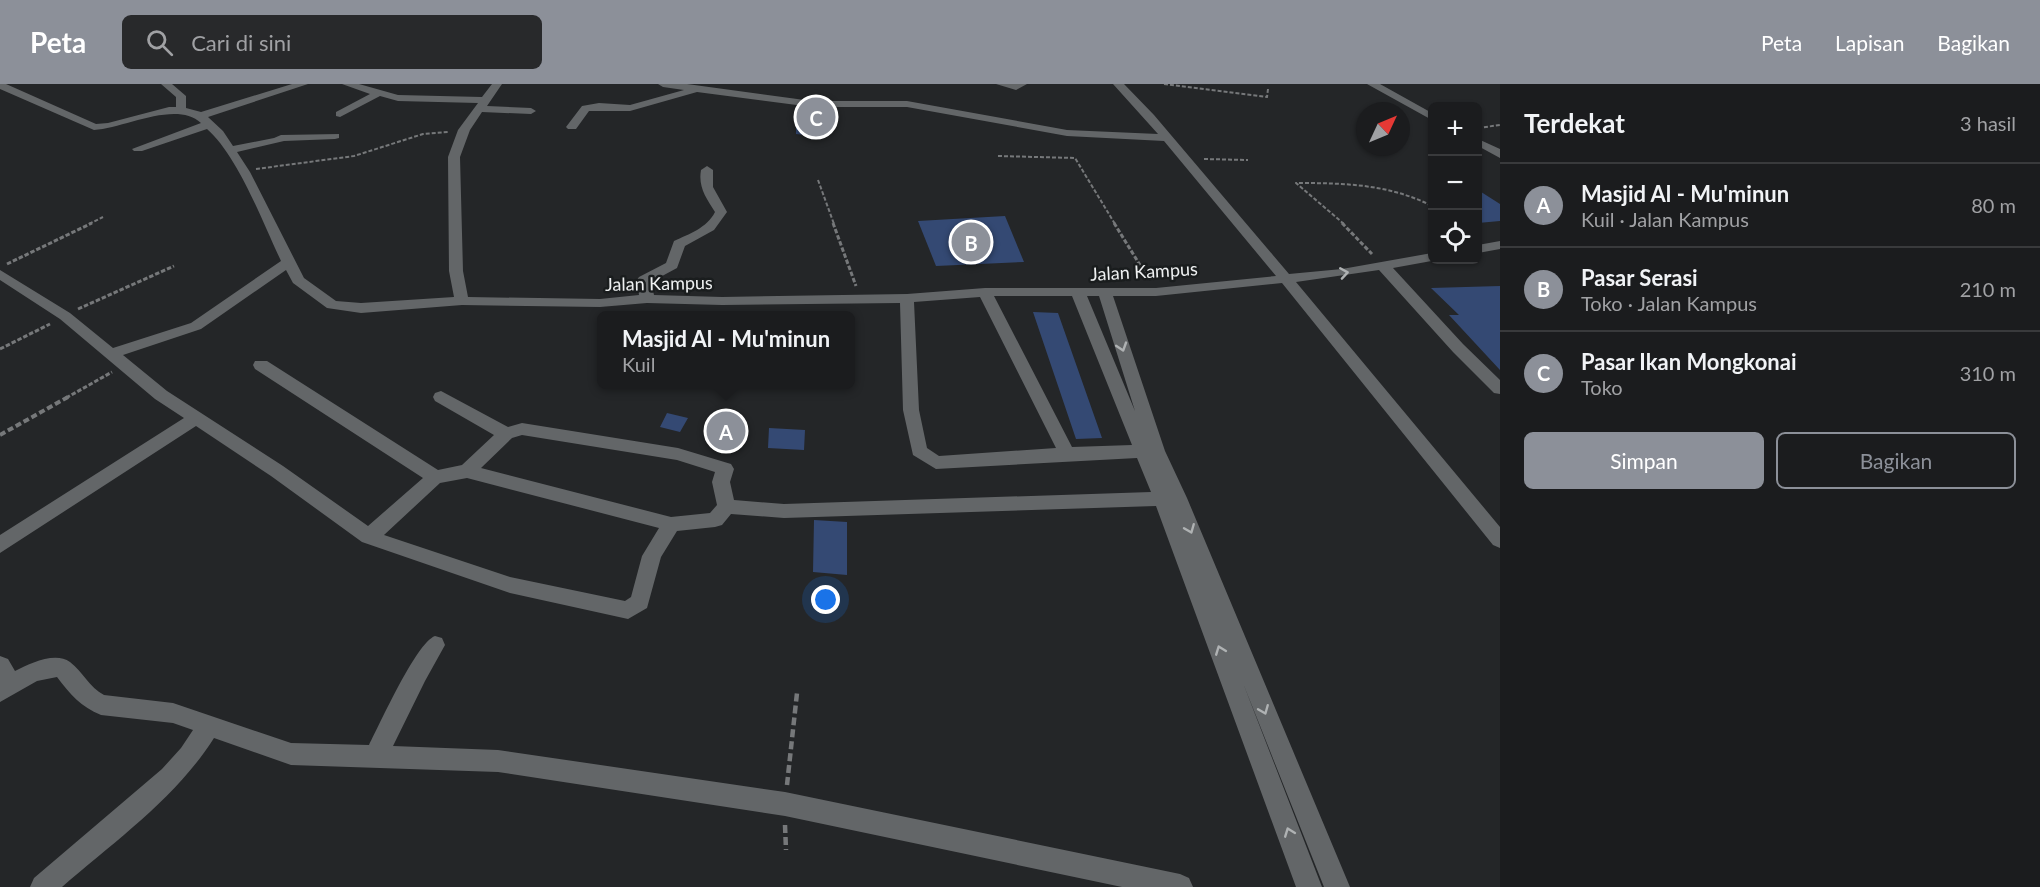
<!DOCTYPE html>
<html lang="id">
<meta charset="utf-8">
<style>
body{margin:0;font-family:Lato,sans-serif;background:#28292b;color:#f1f3f6}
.controls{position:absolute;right:18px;top:18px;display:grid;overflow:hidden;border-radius:9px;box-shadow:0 2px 4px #0004}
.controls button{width:54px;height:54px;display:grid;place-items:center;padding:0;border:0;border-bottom:2px solid #393a3c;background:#1b1c1e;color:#f1f3f6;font:30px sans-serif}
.compass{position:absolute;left:1356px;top:18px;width:54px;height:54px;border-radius:50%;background:#1b1c1e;box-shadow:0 2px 4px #0004;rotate:46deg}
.you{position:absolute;left:826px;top:516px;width:21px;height:21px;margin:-15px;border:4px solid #fff;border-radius:50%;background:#1a73e8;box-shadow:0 0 0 9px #1a73e833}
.badge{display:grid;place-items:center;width:39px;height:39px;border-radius:50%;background:#8c9099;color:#fff;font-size:20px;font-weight:700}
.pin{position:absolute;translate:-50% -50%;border:3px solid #fff;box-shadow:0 2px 6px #0006}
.popup{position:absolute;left:597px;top:227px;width:258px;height:78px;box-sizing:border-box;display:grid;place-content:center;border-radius:9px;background:#1b1c1e;filter:drop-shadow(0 2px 4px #0005);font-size:20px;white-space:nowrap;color:#a0a1a4}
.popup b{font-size:22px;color:#f1f3f6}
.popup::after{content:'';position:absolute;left:50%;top:100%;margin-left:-12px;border:12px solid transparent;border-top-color:#1b1c1e}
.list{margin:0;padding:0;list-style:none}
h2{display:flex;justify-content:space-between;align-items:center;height:78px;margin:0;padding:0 24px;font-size:26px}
h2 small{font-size:20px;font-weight:400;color:#a0a1a4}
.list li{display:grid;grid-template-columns:39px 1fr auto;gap:18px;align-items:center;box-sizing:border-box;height:84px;padding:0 24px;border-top:2px solid #393a3c}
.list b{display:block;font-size:22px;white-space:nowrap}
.list p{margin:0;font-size:20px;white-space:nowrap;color:#a0a1a4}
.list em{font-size:20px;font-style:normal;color:#a0a1a4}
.actions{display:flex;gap:12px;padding:18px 24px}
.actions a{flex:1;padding:14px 0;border:2px solid #8c9099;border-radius:9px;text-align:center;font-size:21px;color:#8c9099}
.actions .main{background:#8c9099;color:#fff}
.icon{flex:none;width:33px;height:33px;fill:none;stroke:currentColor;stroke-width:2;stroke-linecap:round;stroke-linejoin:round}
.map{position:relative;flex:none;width:1500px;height:803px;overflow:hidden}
header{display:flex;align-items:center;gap:36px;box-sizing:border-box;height:84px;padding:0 30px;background:#8c9099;color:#fff}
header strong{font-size:28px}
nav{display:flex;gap:33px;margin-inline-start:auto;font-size:21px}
.search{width:420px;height:54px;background:#28292b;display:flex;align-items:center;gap:15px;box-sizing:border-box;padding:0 21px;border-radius:9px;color:#a0a1a4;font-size:22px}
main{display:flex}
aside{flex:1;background:#1b1c1e}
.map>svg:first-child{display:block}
.building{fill:#344973}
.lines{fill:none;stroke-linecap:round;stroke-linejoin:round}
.path-far3{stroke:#76787a;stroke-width:2;stroke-dasharray:4 2;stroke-linecap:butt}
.path-far2{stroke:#76787a;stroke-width:3;stroke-dasharray:4.5 2;stroke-linecap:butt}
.path-far1{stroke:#76787a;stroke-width:4;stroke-dasharray:6 3;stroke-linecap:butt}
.path{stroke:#76787a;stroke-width:4.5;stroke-dasharray:8 4;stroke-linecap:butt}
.minor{fill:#636668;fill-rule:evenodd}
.oneway{stroke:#afb2b3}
.labels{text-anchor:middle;stroke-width:5;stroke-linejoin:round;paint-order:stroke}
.far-street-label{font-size:18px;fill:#eef0f1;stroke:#1a1d1e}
</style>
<header>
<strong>Peta</strong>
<div class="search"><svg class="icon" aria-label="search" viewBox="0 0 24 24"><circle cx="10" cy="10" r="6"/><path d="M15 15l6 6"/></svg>Cari di sini</div>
<nav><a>Peta</a><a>Lapisan</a><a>Bagikan</a></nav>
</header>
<main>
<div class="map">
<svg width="1500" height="803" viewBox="0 0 1500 803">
<rect width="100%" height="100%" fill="#242628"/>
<path class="building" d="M 796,26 L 813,26 L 814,52 L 796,50 Z
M 1478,106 L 1500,120 L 1500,137 L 1478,139 Z
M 1005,132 L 1024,178 L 936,182 L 918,137 Z
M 1500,202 L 1500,286 L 1449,231 L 1459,231 L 1431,204 Z
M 1033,228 L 1058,229 L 1102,354 L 1076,355 Z
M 667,329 L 688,334 L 680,348 L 660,343 Z
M 714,332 L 745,336 L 738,366 L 707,359 Z
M 769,344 L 805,346 L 804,366 L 768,364 Z
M 814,436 L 847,438 L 847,491 L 813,488 Z"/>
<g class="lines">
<path class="path-far3" d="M 1164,0 L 1267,13 L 1268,5
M 1478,44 L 1500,41
M 998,72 L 1075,74 L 1115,140
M 1204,75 L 1248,76
M 256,85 L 354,72 L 423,50 L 448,48
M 818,96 L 834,140
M 89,140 L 103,133
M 1344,140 L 1296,99 C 1344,99 1389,100 1432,122"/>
<path class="path-far2" d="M 833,139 L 856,202
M 1114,139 L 1148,194
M 1342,139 L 1372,170
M 7,180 L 92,139
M 78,225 L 174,182
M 0,265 L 50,240
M 66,314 L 112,288"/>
<path class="path-far1" d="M 0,351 L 68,313"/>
<path class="path" d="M 787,701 L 797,609
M 785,741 L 786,766"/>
<path class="minor" d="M 0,0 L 6,0 L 96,40 L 108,39 L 169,23 L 176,23 L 176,13 L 161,0 L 172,0 L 186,12 L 186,24 L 201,28 L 292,0 L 308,0 L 208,33 L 223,47 L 233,62 L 274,54 L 281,51 L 339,50 L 339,54 L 335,55 L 284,57 L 237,68 L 250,88 L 304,194 L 336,217 L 361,219 L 454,213 L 449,187 L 448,73 L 458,46 L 478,19 L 398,17 L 380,12 L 340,33 L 336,32 L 336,28 L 370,10 L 342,0 L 359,0 L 398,11 L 482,13 L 492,0 L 502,0 L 487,22 L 531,24 L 536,27 L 531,30 L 482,28 L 470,46 L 460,73 L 463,187 L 468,213 L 600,215 L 639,211 L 637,196 L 639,193 L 666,179 L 674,157 C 689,150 707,144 715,128 C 706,114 698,103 701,86 L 707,82 L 713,86 L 713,103 L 727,128 L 714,146 L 685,162 L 677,184 L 651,198 L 654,211 L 722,213 L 907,210 L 985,204 L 1156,204 L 1276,192 L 1164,57 L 1067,52 L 907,23 L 812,23 L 697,8 L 630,27 L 589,27 L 576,45 L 568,45 L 566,43 L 582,22 L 599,19 L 630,21 L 684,6 L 663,3 L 658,0 L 687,0 L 812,17 L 907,17 L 1067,46 L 1158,50 L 1113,0 L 1124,0 L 1154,31 L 1289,190 L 1342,185 L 1432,169 L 1432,176 L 1437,176 L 1393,184 L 1463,260 L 1500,296 L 1500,310 L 1494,309 L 1453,268 L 1379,186 L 1296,198 L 1500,443 L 1500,464 L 1493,461 L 1282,199 L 1156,212 L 1113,212 L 1165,367 L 1187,414 L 1350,803 L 1324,803 L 1243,599 L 1322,803 L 1296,803 L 1156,422 L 784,434 L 731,430 L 722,441 L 715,443 L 677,447 L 661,473 L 647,524 L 628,535 L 510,509 L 362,458 L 271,392 L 196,342 L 0,469 L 0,451 L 184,334 L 155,315 L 60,235 L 0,196 L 0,186 L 70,229 L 113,264 L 191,239 L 281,177 C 263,139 238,72 207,45 L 142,67 L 134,67 L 132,65 L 201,39 C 176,16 125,44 94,46 L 0,5 ZM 286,186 L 293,199 L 327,224 L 361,229 L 462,221 L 600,223 L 647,219 L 722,221 L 900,219 L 903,326 L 913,371 L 936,385 L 1137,374 L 1151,408 L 784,420 L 734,416 L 730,398 L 734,385 L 731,380 L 678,364 L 522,339 L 508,343 L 441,307 L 435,309 L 433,313 L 435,317 L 494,351 L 462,381 L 438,386 L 267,277 L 255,277 L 253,281 L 255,285 L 423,394 L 368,442 L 283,382 L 167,307 L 123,271 L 201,245 ZM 994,212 L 1072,212 L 1132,361 L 1072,363 ZM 1087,212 L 1099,212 L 1135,327 ZM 980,213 L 1056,364 L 939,372 L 927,364 L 919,326 L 914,218 ZM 522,351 L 677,376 L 715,388 L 712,398 L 717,421 L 710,429 L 671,433 L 481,384 L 512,354 ZM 467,394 L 659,444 L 642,472 L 631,513 L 625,517 L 510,493 L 384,451 L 440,399 Z
M 996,0 L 1027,0 L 1016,6 Z
M 1367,0 L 1380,0 L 1432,29 L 1432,36 Z
M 1478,55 L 1500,65 L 1500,74 L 1478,62 Z
M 1500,157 L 1500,165 L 1478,169 L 1478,161 Z
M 435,552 L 442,554 L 445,561 L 425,597 L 393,662 L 498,666 L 785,708 L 1180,790 L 1189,794 L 1193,803 L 1122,803 L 785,732 L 498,688 L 291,681 L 214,654 C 176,714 115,757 62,803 L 30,803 L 34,794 L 162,685 L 181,664 L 193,646 L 173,639 L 101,631 C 81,623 70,610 57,593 L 37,597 L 0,618 L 0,572 L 8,575 L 15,587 C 29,580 55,567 70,578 C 83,588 89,603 104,611 L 173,619 L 291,659 L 369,661 C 380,640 416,559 435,552 Z"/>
</g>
<defs><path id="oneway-chevron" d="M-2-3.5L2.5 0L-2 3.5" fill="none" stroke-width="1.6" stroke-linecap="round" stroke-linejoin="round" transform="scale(1.5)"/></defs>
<g class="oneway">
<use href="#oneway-chevron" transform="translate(1344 189) rotate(-9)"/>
<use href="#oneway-chevron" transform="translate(1122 263) rotate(72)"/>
<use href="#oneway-chevron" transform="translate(1190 445) rotate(68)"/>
<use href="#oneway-chevron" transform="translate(1220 566) rotate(-111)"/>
<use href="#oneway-chevron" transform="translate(1264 626) rotate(68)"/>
<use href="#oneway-chevron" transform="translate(1289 748) rotate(-111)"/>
</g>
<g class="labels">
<g class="far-street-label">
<text transform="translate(1144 188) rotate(-3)" y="6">Jalan Kampus</text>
<text transform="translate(659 200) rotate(-1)" y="6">Jalan Kampus</text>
</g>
</g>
</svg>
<div class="controls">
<button>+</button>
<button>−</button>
<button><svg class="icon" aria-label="locate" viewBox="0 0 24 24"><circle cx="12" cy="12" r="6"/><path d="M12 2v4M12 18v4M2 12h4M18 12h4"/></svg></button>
</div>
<svg class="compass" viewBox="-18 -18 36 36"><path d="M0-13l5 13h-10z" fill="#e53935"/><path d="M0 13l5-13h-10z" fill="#a0a1a4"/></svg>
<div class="you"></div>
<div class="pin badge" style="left:726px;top:347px">A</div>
<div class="popup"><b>Masjid Al - Mu'minun</b>Kuil</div>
<div class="pin badge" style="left:971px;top:158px">B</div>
<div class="pin badge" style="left:816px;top:33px">C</div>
</div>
<aside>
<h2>Terdekat<small>3 hasil</small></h2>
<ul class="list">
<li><span class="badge">A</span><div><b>Masjid Al - Mu'minun</b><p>Kuil · Jalan Kampus</p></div><em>80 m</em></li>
<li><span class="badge">B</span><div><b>Pasar Serasi</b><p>Toko · Jalan Kampus</p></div><em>210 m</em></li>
<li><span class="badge">C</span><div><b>Pasar Ikan Mongkonai</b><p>Toko</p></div><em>310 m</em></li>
</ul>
<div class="actions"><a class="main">Simpan</a><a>Bagikan</a></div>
</aside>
</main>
